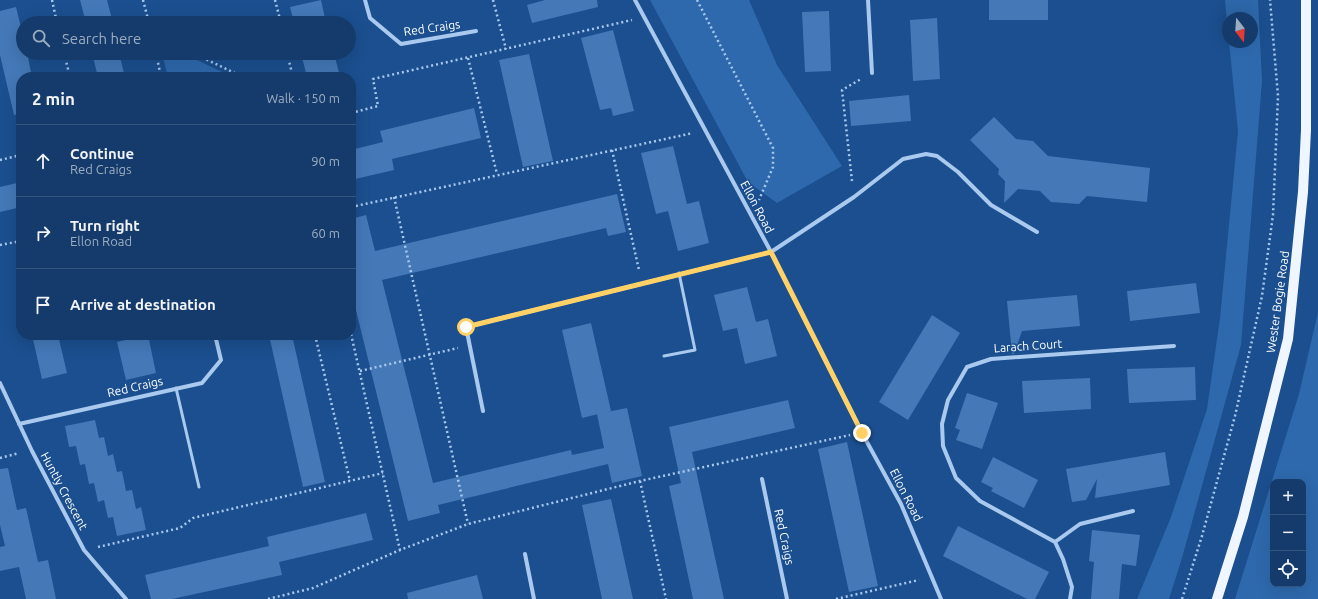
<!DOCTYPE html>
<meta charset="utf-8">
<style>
body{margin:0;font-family:Ubuntu,sans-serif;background:#214673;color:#f1f3f6}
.controls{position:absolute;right:12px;bottom:12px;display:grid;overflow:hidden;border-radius:8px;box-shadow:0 4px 16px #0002}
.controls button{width:36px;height:36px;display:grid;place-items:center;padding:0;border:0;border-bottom:1px solid #33557e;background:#143b6b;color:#f1f3f6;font:20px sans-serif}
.compass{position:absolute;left:1222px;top:12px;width:36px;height:36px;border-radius:50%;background:#143b6b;box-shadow:0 4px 16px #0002;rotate:163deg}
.stop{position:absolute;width:12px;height:12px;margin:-9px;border:3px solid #ffd166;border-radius:50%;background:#fff}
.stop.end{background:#ffd166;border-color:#fff;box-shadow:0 1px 4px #0008}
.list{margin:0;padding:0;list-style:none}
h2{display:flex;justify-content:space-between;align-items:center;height:52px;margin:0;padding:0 16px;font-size:17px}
h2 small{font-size:13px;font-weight:400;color:#9dadc1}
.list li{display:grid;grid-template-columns:26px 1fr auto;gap:12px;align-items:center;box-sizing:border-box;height:72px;padding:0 16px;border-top:1px solid #33557e}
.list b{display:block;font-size:15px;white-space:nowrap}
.list p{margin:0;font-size:13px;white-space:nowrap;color:#9dadc1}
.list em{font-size:13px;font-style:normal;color:#9dadc1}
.icon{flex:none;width:22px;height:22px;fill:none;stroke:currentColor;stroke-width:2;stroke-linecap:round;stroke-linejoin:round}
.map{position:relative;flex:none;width:1318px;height:599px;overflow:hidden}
.search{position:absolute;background:#143b6b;box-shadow:0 4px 16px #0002;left:16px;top:16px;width:340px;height:44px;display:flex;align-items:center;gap:10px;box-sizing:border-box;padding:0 14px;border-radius:22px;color:#9dadc1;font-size:15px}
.panel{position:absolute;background:#143b6b;box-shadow:0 4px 16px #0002;left:16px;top:72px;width:340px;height:268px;border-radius:16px}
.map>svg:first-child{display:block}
.green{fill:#2e69ad;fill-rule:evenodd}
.building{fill:#4478b7}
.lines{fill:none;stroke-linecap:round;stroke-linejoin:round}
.path{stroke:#a9c9ee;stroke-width:2.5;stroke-dasharray:2 3;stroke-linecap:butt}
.service{stroke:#a9c9ee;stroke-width:3}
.minor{stroke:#a9c9ee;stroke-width:4}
.primary{stroke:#f0f6ff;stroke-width:10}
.route{stroke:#ffd166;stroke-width:5}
.labels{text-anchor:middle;stroke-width:3;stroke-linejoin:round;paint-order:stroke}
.street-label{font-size:12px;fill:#fff;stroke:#1b4f8f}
</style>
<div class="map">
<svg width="1318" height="599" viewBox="0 0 1318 599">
<rect width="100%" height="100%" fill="#1b4f8f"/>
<path class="green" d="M 650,0 L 749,0 L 777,65 L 842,166 L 777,203 L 748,182 Z
M 1225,0 L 1258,0 L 1262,81 L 1241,345 L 1182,558 L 1169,599 L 1137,599 L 1171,517 L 1207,409 L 1220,318 L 1238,131 L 1229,42 L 1252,42 L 1252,18 L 1228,18 L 1228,33 Z
M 162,53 L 182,53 L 233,77 L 168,77 Z
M 1318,312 L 1318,599 L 1235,599 L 1299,394 ZM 1273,482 L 1303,482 L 1303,584 L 1273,584 Z"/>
<path class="building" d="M 80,0 L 107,0 L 113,23 L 86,23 Z
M 321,0 L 326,23 L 294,23 L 290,7 Z
M 545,0 L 597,0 L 598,7 L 532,23 L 527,5 Z
M 989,0 L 1048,0 L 1048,20 L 989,20 Z
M 16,7 L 23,36 L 23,53 L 27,53 L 32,77 L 21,77 L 21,114 L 14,115 L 0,55 L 0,11 Z
M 829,11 L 831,71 L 805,72 L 802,12 Z
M 937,18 L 940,79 L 913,81 L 910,20 Z
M 613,30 L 634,111 L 613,116 L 611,108 L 600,110 L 581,38 Z
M 92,53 L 119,53 L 125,77 L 98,77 Z
M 301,53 L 334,53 L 340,77 L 307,77 Z
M 529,54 L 553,161 L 523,167 L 499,60 Z
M 909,95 L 911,121 L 851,126 L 849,101 Z
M 474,108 L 481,138 L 392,159 L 394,170 L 351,180 L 351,150 L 383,142 L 380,131 Z
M 994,117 L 1016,139 L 1033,141 L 1048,156 L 1150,168 L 1147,202 L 1087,196 L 1079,204 L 1051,202 L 1040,191 L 1018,189 L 1004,203 L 1005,181 L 998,174 L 999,169 L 970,140 Z
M 673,146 L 687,204 L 699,201 L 709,243 L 678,251 L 668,211 L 656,214 L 641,153 Z
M 21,182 L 21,207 L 0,212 L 0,187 Z
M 617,194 L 626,232 L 608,236 L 606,228 L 382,280 L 433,483 L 571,450 L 572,455 L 604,448 L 597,414 L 627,408 L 642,476 L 612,483 L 608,464 L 438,505 L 440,513 L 408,521 L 351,290 L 351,219 L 366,215 L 375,251 Z
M 1196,283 L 1200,313 L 1130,321 L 1127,291 Z
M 747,287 L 756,322 L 768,319 L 777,356 L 745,364 L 737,328 L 723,331 L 714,295 Z
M 1077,295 L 1080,326 L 1022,331 L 1014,354 L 1012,354 L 1007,301 Z
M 932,315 L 960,333 L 908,420 L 879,402 Z
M 591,323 L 611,411 L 582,418 L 562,330 Z
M 32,335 L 58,335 L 67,373 L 42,379 Z
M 125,335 L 148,335 L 156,373 L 126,380 L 117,342 L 126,340 Z
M 269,335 L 292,335 L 325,482 L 303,487 Z
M 1195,367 L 1196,400 L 1129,403 L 1127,369 Z
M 1090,378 L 1091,409 L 1024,413 L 1022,381 Z
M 967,393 L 998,403 L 982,449 L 956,440 L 960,430 L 955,428 Z
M 788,400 L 795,428 L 692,452 L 724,599 L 693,599 L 669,486 L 681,483 L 669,427 Z
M 95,420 L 99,438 L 104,437 L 108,456 L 113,454 L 117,472 L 122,471 L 126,491 L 132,490 L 136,509 L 141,507 L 146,530 L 117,536 L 113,517 L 108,518 L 104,500 L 98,502 L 94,483 L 89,484 L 85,464 L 80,465 L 76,446 L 69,447 L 65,426 Z
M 847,442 L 878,586 L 849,592 L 818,449 Z
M 1165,452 L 1170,485 L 1095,498 L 1097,479 L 1086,500 L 1072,502 L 1066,469 Z
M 993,457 L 1038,480 L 1024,508 L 991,491 L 993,488 L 981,482 Z
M 8,468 L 17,510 L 26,508 L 38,562 L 48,560 L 56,599 L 26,599 L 19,567 L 0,571 L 0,547 L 5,546 L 0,525 L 0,469 Z
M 611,499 L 633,599 L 602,599 L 582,505 Z
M 366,513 L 373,540 L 279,562 L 282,575 L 172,599 L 151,599 L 145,575 L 269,546 L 267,537 Z
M 958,526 L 1049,572 L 1035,599 L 1027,599 L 943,556 Z
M 1092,530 L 1140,535 L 1136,566 L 1122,564 L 1119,599 L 1091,599 L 1094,562 L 1089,561 Z
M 477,575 L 483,599 L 408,599 L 407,593 Z"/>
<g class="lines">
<path class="path" d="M 52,0 L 57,23
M 143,0 L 149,23
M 275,0 L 281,23
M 493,0 L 506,49
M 697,0 L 773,148 L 773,167 L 759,200
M 64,53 L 70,77
M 156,53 L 161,77
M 193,53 L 243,77
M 287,53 L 293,77
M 468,58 L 497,174
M 351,113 L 378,106 L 373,79 L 632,20
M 612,150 L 639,270
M 0,160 L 21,155
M 852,181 L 842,90 L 861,79
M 394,197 L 468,524
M 351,207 L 693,133
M 0,245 L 21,241
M 351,334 L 400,550
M 315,335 L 350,481
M 360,371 L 458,348
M 0,458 L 19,453
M 640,481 L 666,599
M 98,547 L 180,528 L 193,518 L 383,473
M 268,599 L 313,588 L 400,550 L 468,524 L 640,481 L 850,435
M 836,599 L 919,580
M 1182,599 L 1202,536 L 1235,416 L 1262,296 L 1273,215 L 1278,96 L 1270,0"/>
<path class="service" d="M 664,356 L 695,350 L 679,273
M 176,388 L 199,487"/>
<path class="minor" d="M 365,0 L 370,18 L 401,44 L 476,31
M 635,0 L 771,252 L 862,433 L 901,504 L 941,599
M 868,0 L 872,73
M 0,383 L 32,451 L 84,550 L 126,599
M 483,411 L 466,327 L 771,252 L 854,197 L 903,159 L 926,154 L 937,156 L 958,172 L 991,205 L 1037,232
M 19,424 L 202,383 L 221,360 L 215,335
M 762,479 L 787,599
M 1055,542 L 1080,524 L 1133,511
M 525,554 L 534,599
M 1070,599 L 1072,587 L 1063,559 L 1055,542 L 980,501 L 956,478 L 943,446 L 942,424 L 948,400 L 967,367 L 991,359 L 1174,346"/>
<path class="primary" d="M 1217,599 L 1243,517 L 1288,339 L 1303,192 L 1306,130 L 1306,0"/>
</g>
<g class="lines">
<path class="route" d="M 466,327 L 771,252 L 862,433"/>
</g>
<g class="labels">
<g class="street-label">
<text transform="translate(432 28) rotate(-8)" y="4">Red Craigs</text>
<text transform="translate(757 207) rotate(62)" y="4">Ellon Road</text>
<text transform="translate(1278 302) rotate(-82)" y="4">Wester Bogie Road</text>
<text transform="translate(1028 346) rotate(-4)" y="4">Larach Court</text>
<text transform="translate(135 387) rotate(-13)" y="4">Red Craigs</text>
<text transform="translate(64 491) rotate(62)" y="4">Huntly Crescent</text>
<text transform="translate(906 495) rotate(63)" y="4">Ellon Road</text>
<text transform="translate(784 537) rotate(78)" y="4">Red Craigs</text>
</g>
</g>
</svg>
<div class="controls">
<button>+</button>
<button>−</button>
<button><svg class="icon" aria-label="locate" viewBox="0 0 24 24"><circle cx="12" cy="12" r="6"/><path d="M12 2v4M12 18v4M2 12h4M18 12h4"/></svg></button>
</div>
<svg class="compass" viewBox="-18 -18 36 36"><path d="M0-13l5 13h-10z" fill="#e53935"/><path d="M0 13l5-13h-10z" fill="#9dadc1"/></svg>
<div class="stop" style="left:466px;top:327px"></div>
<div class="stop end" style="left:862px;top:433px"></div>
<div class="search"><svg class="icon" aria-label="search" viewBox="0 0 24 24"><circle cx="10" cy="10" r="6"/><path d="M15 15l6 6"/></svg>Search here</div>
<section class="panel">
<h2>2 min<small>Walk · 150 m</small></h2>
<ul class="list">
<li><svg class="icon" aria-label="ahead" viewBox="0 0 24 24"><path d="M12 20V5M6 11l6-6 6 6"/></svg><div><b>Continue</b><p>Red Craigs</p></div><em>90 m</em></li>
<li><svg class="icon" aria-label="right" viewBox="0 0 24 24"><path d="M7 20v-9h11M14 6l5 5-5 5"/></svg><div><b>Turn right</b><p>Ellon Road</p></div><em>60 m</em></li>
<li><svg class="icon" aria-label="arrive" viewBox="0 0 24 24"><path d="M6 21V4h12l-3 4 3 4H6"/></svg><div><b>Arrive at destination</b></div></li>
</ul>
</section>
</div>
